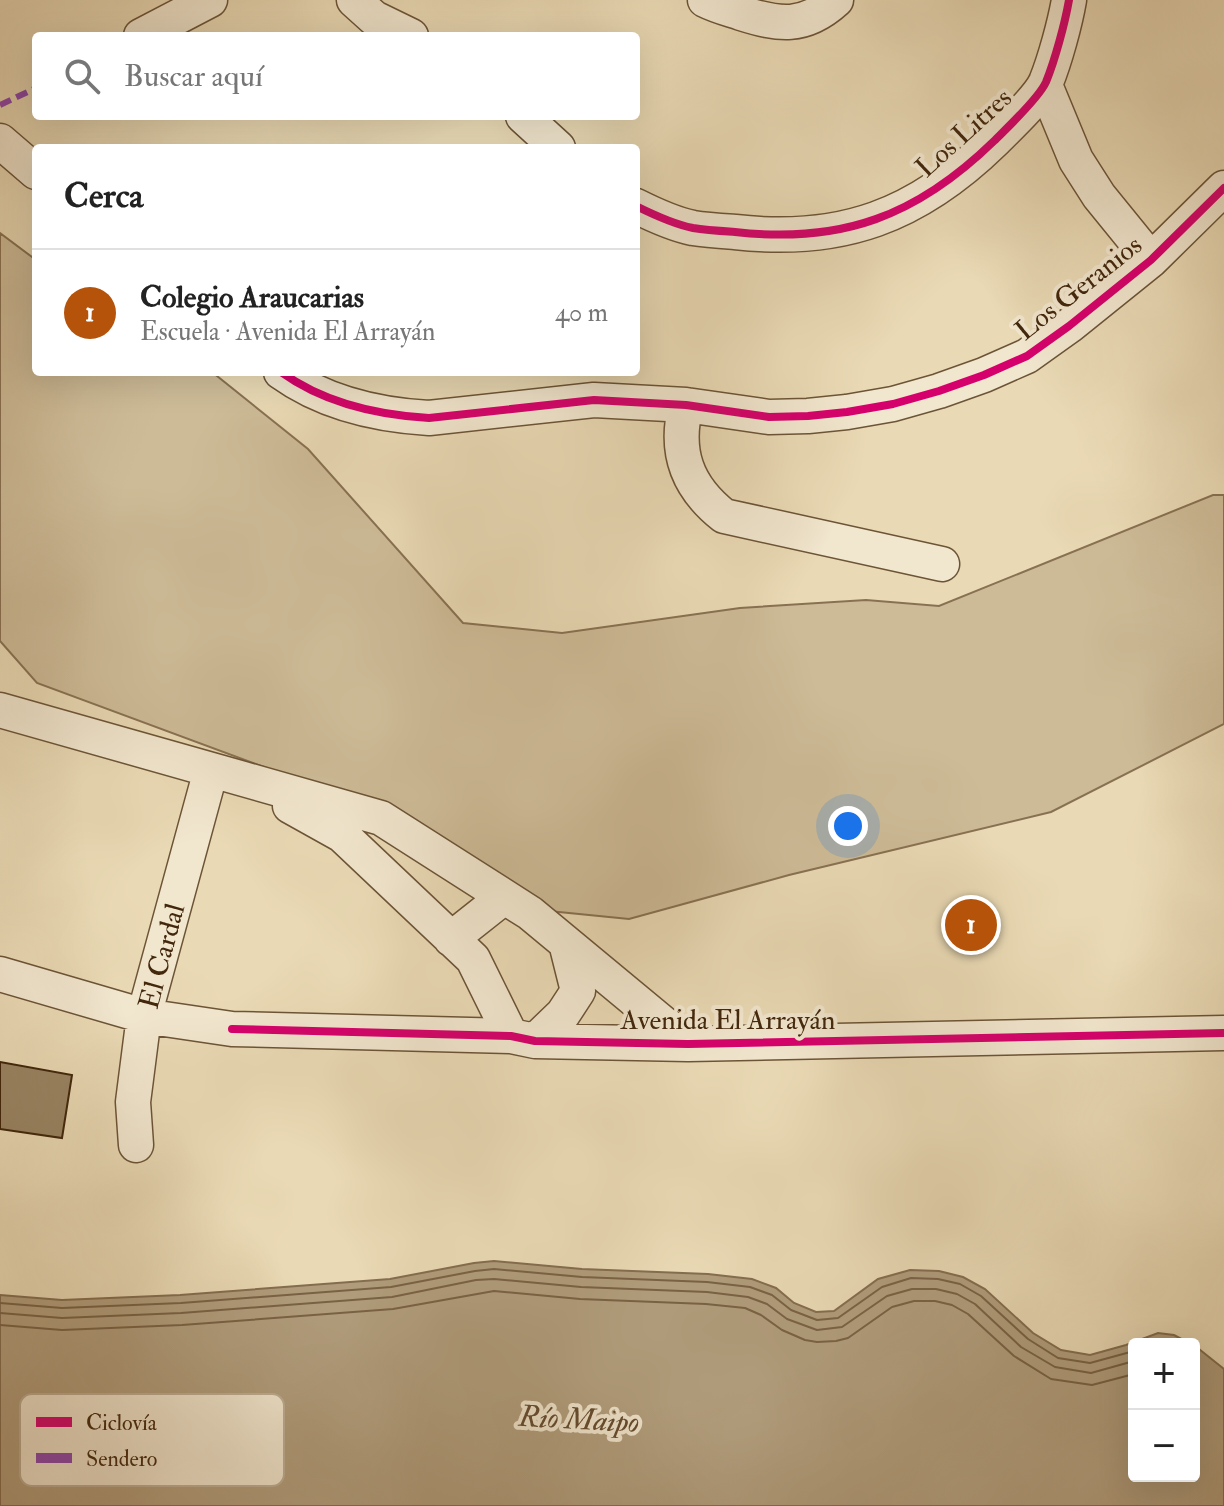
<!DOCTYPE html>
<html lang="es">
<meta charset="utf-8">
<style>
body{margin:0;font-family:"IM FELL Double Pica",serif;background:#f2f2f2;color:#222}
.controls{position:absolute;right:24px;bottom:24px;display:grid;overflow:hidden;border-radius:8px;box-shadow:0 8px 32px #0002}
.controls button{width:72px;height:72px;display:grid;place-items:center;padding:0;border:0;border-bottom:2px solid #e0e0e0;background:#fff;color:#222;font:40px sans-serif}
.you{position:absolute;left:848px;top:826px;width:28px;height:28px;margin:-20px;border:6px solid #fff;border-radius:50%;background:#1a73e8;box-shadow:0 0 0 12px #1a73e833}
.badge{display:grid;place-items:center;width:52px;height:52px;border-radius:50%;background:#b45309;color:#fff;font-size:26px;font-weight:700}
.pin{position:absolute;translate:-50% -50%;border:4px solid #fff;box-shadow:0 2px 8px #0006}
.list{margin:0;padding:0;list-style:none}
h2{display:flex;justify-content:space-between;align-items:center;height:104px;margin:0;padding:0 32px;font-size:34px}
h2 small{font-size:26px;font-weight:400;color:#767676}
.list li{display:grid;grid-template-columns:52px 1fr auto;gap:24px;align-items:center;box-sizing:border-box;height:128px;padding:0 32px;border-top:2px solid #e0e0e0}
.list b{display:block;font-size:30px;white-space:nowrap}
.list p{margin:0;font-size:26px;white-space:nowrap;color:#767676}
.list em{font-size:26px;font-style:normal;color:#767676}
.icon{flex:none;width:44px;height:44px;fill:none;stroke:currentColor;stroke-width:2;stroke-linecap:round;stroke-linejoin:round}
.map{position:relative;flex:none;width:1224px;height:1506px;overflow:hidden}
.search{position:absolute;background:#fff;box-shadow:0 8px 32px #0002;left:32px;top:32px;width:608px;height:88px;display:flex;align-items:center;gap:20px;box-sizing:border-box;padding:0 28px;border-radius:8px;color:#767676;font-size:30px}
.panel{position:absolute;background:#fff;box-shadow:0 8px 32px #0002;left:32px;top:144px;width:608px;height:232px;border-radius:8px}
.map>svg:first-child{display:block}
.green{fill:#cdbb97;stroke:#887152;stroke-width:2}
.water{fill:#b09c7b;stroke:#846d4f;stroke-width:2}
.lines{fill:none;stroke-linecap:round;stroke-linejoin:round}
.shore{stroke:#796244;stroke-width:2}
.building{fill:#998463;stroke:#42270c;stroke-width:2}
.minor-casing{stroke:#6c5436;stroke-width:37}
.minor{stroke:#f1e6ce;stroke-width:34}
.quiet{stroke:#8e44ad;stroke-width:6;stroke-dasharray:12 6;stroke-linecap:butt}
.cycleway-casing{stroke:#f1e6ce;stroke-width:13}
.cycleway{stroke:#d6006c;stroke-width:8}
.labels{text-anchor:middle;stroke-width:8;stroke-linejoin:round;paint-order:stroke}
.street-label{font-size:28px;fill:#42270c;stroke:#f1e6ce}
.water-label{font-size:30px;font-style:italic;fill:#634a2d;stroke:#f1e6ce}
.key{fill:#f1e6ce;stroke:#bcad94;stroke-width:2}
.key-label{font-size:22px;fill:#42270c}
</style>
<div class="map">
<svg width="1224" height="1506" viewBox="0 0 1224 1506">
<rect width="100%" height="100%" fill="#e9d9b4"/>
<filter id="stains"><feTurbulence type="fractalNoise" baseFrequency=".0025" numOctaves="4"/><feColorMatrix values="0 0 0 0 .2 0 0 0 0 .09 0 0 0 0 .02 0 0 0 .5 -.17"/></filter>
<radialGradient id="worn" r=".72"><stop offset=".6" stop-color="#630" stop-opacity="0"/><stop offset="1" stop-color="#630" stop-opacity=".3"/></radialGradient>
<path class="green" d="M 0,233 L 36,260 L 36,372 L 212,372 L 308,449 L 463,623 L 562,633 L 740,608 L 866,600 L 939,606 L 1213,495 L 1224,495 L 1224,724 L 1051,812 L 789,875 L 629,919 L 549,911 L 318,787 L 37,683 L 0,641 Z"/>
<path class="water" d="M 494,1261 L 582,1269 L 708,1274 L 752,1279 L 776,1288 L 794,1303 L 816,1312 L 834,1311 L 878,1279 L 910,1270 L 939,1271 L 963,1277 L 985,1289 L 1033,1333 L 1061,1350 L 1090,1355 L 1126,1345 L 1158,1333 L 1174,1335 L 1191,1344 L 1134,1344 L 1134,1476 L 1194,1476 L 1194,1345 L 1224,1369 L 1224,1506 L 0,1506 L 0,1295 L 62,1300 L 180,1295 L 390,1279 L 474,1263 Z"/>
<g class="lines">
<path class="shore" d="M 0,1303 L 62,1308 L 181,1303 L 391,1287 L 475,1271 L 494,1269 L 582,1277 L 707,1282 L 750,1287 L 772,1295 L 791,1310 L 817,1320 L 838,1318 L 882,1287 L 911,1278 L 938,1279 L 960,1284 L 981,1296 L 1028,1339 L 1058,1358 L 1090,1363 L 1134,1351
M 0,1313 L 62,1318 L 181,1313 L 392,1297 L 476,1280 L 494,1279 L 581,1287 L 707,1292 L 748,1297 L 767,1304 L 787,1319 L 817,1330 L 842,1327 L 887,1296 L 912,1289 L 936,1289 L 957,1294 L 975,1304 L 1021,1347 L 1055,1367 L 1091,1373 L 1134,1361
M 0,1325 L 62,1330 L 182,1325 L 393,1309 L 494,1291 L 580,1299 L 706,1304 L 745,1308 L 761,1315 L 782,1330 L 805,1340 L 817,1342 L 836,1341 L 848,1338 L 892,1307 L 914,1301 L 935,1301 L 952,1305 L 968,1314 L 1014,1356 L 1051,1379 L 1092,1385 L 1134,1374"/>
</g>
<path class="building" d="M 0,1062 L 72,1075 L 62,1138 L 0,1129 Z"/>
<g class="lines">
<g class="minor-casing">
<path id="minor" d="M 354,0 L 374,18 L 411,36
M 705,0 C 717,6 729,9 741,13 C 779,25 804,29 836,0
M 141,36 L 210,0
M 1045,85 L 1076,160 L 1099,196 L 1151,260
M 523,116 L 558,148
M 0,141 L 36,172
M 636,206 C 654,215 673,224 693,228 C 706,230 721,231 735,232 C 842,244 917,216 994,141 C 1007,128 1039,98 1046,82 C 1055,60 1065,23 1069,0
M 281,372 C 324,403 377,415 429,418 L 594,400 L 686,405 L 769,417 L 808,416 L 847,412 L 893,404 L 939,391 L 984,375 L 1027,356 L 1069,326 L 1151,260 L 1224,188
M 686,405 C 674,451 686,486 724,516 L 942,564
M 0,710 L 381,818 L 530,913 L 688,1044
M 290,806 L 342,835 L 473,959 L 511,1036
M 451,939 L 504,897
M 0,974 L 144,1016 L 232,1029 L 511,1036 L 535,1041 L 688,1044 L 1224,1033
M 535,1041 L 563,1014 L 578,991 L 566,943
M 136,1145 L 133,1102 L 144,1016 L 211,770"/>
</g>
<use href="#minor" class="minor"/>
<path class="quiet" d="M 0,105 L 36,88"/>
<g class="cycleway-casing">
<path id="cycleway" d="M 636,206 C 654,215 673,224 693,228 C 706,230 721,231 735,232 C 842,244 917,216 994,141 C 1007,128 1039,98 1046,82 C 1055,60 1065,23 1069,0
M 281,372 C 324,403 377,415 429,418 L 594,400 L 686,405 L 769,417 L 808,416 L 847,412 L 893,404 L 939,391 L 984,375 L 1027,356 L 1069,326 L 1151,260 L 1224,188
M 232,1029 L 511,1036 L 535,1041 L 688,1044 L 1224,1033"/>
</g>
<use href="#cycleway" class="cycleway"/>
</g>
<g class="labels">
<g class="street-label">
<text transform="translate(963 132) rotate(-42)" y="10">Los Litres</text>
<text transform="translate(1078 287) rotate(-38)" y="10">Los Geranios</text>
<text transform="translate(161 956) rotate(-75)" y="10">El Cardal</text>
<text x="728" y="1029">Avenida El Arrayán</text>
</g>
<g class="water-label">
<text transform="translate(579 1419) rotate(3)" y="10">Río Maipo</text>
</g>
</g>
<rect x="20" y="1394" width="264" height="92" rx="12" class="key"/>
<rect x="36" y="1417" width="36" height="10" fill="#d6006c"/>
<rect x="36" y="1453" width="36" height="10" fill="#8e44ad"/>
<g class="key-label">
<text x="86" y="1430">Ciclovía</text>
<text x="86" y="1466">Sendero</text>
</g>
<rect width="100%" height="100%" filter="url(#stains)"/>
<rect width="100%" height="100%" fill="url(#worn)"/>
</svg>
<div class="controls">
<button>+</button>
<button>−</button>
</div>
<div class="you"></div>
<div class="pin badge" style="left:971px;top:925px">1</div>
<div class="search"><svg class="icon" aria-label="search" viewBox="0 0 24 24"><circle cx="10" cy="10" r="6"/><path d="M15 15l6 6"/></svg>Buscar aquí</div>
<section class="panel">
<h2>Cerca<small></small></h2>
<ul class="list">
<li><span class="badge">1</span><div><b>Colegio Araucarias</b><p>Escuela · Avenida El Arrayán</p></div><em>40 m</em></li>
</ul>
</section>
</div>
